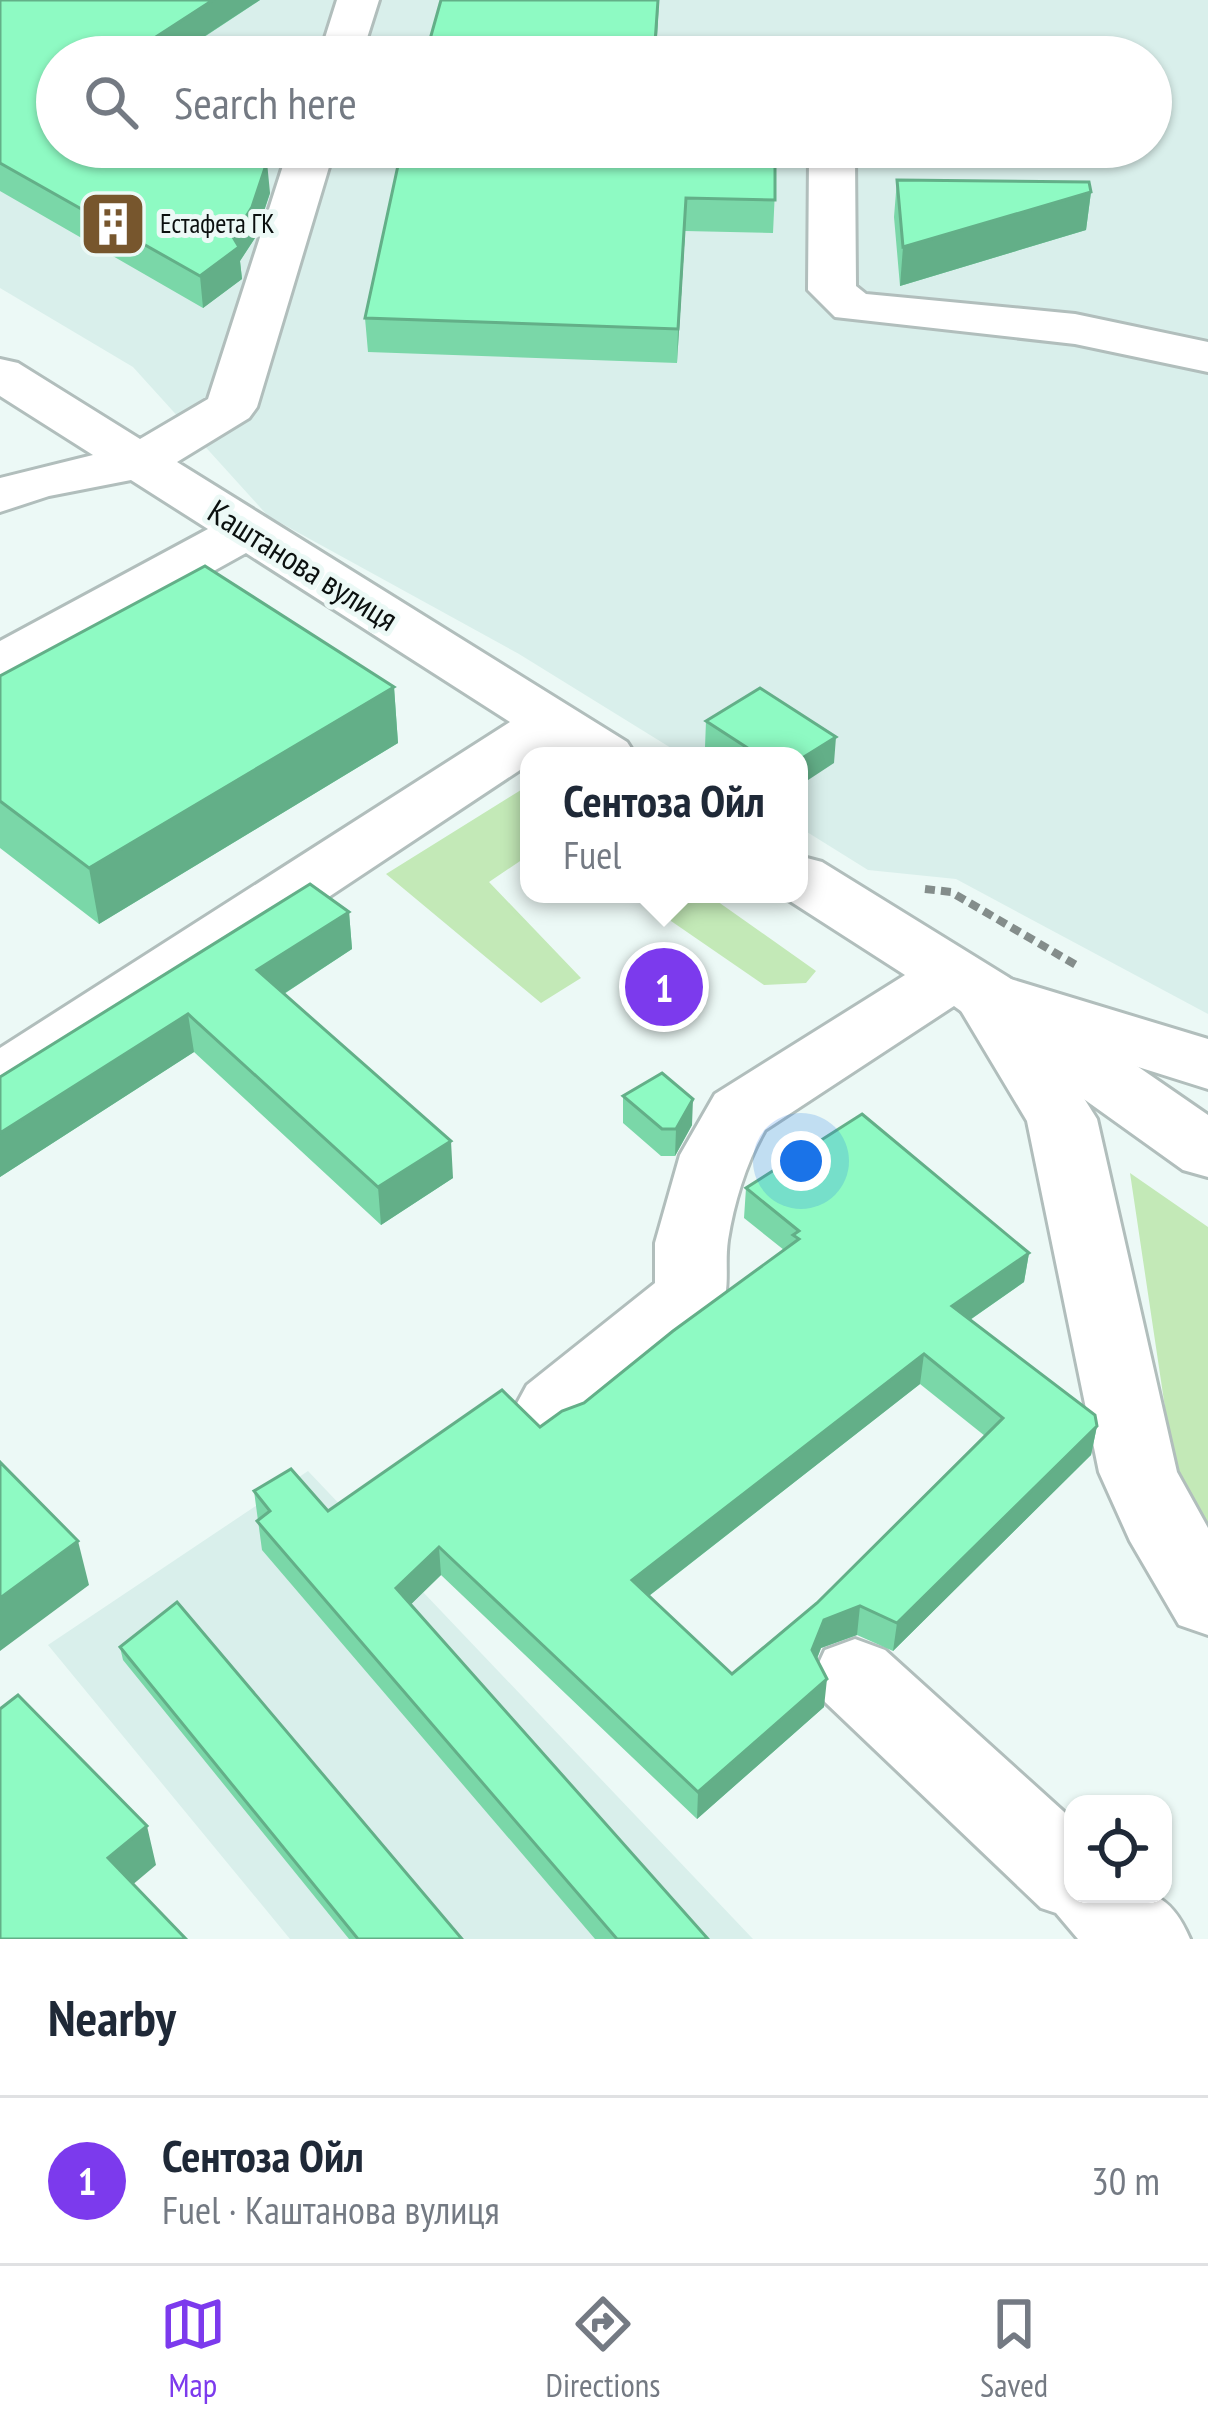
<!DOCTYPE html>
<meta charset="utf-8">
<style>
body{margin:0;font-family:"PT Sans Narrow",sans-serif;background:#f6f6f7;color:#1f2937}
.controls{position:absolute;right:36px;bottom:36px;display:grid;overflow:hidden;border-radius:24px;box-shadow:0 3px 9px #0004}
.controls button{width:108px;height:108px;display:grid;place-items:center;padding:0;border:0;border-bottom:3px solid #e0e1e3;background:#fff;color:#1f2937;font:60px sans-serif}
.you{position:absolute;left:801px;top:1161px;width:42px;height:42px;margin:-30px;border:9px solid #fff;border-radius:50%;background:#1a73e8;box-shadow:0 0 0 18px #1a73e833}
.badge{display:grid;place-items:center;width:78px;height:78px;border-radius:50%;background:#7c3aed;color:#fff;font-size:39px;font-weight:700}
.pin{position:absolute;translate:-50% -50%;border:6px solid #fff;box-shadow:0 3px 12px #0006}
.popup{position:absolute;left:520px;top:747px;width:288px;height:156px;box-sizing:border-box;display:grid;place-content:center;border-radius:24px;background:#fff;filter:drop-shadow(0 3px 9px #0005);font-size:39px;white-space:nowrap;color:#747a83}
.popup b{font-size:45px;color:#1f2937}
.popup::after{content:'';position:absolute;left:50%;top:100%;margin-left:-24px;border:24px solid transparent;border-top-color:#fff}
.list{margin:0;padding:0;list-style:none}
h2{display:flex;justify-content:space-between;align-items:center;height:156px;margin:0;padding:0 48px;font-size:51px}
h2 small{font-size:39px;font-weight:400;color:#747a83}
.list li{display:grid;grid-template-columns:78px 1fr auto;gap:36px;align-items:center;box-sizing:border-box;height:168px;padding:0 48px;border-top:3px solid #e0e1e3}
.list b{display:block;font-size:45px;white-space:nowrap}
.list p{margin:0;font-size:39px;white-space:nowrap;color:#747a83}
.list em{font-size:39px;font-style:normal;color:#747a83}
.icon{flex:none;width:66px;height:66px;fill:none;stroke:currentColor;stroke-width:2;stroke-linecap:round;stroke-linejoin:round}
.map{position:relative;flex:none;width:1208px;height:1939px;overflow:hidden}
.search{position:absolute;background:#fff;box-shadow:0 3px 9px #0004;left:36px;right:36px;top:36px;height:132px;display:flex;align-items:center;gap:30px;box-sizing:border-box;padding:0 42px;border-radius:66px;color:#747a83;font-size:45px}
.sheet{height:324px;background:#fff}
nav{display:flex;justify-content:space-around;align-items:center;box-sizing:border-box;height:168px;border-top:3px solid #e0e1e3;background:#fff;font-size:33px;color:#747a83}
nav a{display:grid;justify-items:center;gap:6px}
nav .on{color:#7c3aed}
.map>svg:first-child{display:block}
.built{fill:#d9efeb;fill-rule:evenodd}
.green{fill:#c3e9b7}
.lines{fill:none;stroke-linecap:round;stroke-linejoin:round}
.minor-casing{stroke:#b1bebc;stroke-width:6}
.major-casing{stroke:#b1bebc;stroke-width:6}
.path{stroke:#848d8b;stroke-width:8;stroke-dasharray:10 6;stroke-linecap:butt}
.minor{fill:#fff;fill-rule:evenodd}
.major{fill:#fff;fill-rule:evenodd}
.wall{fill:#7ad7a8;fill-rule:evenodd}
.shaded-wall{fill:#63af88}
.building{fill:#8efac3;stroke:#63af88;stroke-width:3;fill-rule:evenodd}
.labels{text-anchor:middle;stroke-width:10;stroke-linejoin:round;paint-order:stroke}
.far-poi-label{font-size:27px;fill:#0b100f;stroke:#ecf9f6;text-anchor:start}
.street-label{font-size:33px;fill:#0b100f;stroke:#ecf9f6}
</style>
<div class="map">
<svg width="1208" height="1939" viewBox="0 0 1208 1939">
<rect width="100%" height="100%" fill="#ecf9f6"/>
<path class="built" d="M 0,0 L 1208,0 L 1208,1014 L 956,879 L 868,870 L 799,827 L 799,756 L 684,756 L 519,654 L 268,516 L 133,367 L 0,288 ZM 57,57 L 1151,57 L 1151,147 L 57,147 Z
M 308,1471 L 753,1939 L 290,1939 L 48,1645 Z"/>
<path class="green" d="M 529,785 L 529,855 L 489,882 L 581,978 L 541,1003 L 386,874 Z
M 687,894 L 707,894 L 816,971 L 806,983 L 764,985 L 671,921 L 667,906 Z
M 1130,1173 L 1208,1227 L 1208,1533 L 1174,1468 Z"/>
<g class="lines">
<g class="minor-casing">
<path id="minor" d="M 337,0 L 379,0 L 361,57 L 319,57 Z
M 289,147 L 335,147 L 257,407 L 249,418 L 177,462 L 627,742 L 636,756 L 563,756 L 552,749 L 542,756 L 529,756 L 529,764 L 24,1099 L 0,1106 L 0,1048 L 510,722 L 246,553 L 21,678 L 0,683 L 0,641 L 208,529 L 131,480 L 49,496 L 0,512 L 0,478 L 93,455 L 0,396 L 0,359 L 18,363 L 140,439 L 208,399 Z
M 818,147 L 848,147 L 855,157 L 856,286 L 866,294 L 1075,314 L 1208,342 L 1208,372 L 1075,344 L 835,317 L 808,290 L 809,157 Z
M 799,856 L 822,862 L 1008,977 L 1208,1115 L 1208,1177 L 1183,1170 L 954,1006 L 765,1130 C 746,1163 734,1203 728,1240 C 724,1269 732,1289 718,1316 L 581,1429 L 554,1438 L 527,1429 L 515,1407 L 527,1385 L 655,1283 L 655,1243 L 680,1155 L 715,1094 L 905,975 L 779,894 L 799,894 Z
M 855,1639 L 885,1650 L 1073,1820 L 1073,1894 C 1133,1894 1163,1876 1190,1939 L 1078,1939 L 1056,1913 L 1041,1908 L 825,1702 L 813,1676 L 825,1650 Z"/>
</g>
<g class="major-casing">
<path id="major" d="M 984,971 L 1208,1039 L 1208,1089 L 1046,1038 L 1097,1119 L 1177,1472 L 1208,1528 L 1208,1635 L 1179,1625 L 1130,1541 L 1099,1472 L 1027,1121 L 951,994 L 960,977 Z"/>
</g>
<path class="path" d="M 925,889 L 951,892 L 1076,965"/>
<use href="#minor" class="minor"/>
<use href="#major" class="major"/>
</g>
<path class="wall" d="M 0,0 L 260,0 L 174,57 L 57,57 L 270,193 L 255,238 L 240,261 L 242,279 L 203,308 L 0,191 Z
M 402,147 L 777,147 L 773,233 L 685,231 L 677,363 L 368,352 L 365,318 Z
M 897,180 L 1091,192 L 1086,230 L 900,286 L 894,217 Z
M 0,676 L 394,687 L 398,743 L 99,924 L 0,848 Z
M 706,721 L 834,763 L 799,756 L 718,756 L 705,747 Z
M 349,912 L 352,949 L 284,994 L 453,1178 L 381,1225 L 194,1052 L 0,1177 L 0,1077 Z
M 623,1096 L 692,1125 L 675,1156 L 661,1156 L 623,1123 Z
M 746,1188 L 1029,1253 L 1024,1282 L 970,1320 L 1097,1426 L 1091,1455 L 893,1651 L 857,1635 L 821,1648 L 817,1659 L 824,1707 L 697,1819 L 441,1575 L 411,1604 L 708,1939 L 595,1939 L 262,1550 L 254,1491 L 328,1511 L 540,1427 L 584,1403 L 784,1250 L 744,1218 ZM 920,1384 L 985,1436 L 817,1603 L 732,1674 L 649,1596 Z
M 120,1647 L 462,1939 L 349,1939 L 123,1660 Z"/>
<path class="shaded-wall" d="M 213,0 L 260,0 L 173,57 L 125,57 Z
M 659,0 L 656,57 L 654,57 Z
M 267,162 L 270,193 L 255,238 L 240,261 L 242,279 L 203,308 L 200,276 L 233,237 Z
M 1091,192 L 1086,230 L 900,286 L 903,247 Z
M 686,198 L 685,231 L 677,363 L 678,329 Z
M 394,687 L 398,743 L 99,924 L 89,868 Z
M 836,737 L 834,763 L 799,786 L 799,760 Z
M 349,912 L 352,949 L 262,1008 L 257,970 Z
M 188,1014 L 194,1052 L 0,1177 L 0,1133 Z
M 693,1099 L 692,1125 L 675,1156 L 676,1129 Z
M 451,1141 L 453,1178 L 381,1225 L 378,1187 Z
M 1029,1253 L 1024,1282 L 948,1335 L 952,1306 Z
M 924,1354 L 920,1384 L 632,1609 L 632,1580 Z
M 1097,1426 L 1091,1455 L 893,1651 L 897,1623 Z
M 78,1541 L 89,1585 L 0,1651 L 0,1598 Z
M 439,1547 L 441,1575 L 399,1616 L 396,1588 Z
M 860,1606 L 857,1635 L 821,1648 L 809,1678 L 812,1650 L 824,1620 Z
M 827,1679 L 824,1707 L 697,1819 L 698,1792 Z
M 147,1826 L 156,1865 L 118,1897 L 108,1858 Z"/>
<path class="building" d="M 0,0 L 213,0 L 125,57 L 57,57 L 57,147 L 237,147 L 267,162 L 252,207 L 233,237 L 239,247 L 200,276 L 0,163 Z
M 441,0 L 658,0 L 654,57 L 425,57 Z
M 402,147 L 775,147 L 775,200 L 686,198 L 678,329 L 365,318 Z
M 897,180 L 1089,182 L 1091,192 L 903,247 Z
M 205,566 L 394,687 L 89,868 L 0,801 L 0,676 Z
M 760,688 L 836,737 L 799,760 L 799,756 L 760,756 L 706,721 Z
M 310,884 L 349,912 L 257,970 L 451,1141 L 378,1187 L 188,1014 L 0,1133 L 0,1077 Z
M 662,1073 L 693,1099 L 676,1129 L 662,1129 L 623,1096 Z
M 862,1114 L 1029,1253 L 952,1306 L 1095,1415 L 1097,1426 L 897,1623 L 860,1606 L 824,1620 L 812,1650 L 827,1679 L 698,1792 L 439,1547 L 396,1588 L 708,1939 L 617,1939 L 257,1521 L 270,1511 L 254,1491 L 291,1469 L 328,1511 L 502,1390 L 540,1427 L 562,1411 L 584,1403 L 673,1331 L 799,1239 L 793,1235 L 799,1231 L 746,1188 ZM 924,1354 L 1003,1418 L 817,1603 L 732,1674 L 632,1580 Z
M 0,1462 L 78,1541 L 0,1598 Z
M 177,1602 L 462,1939 L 358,1939 L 120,1647 Z
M 18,1695 L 147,1826 L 108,1858 L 186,1939 L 0,1939 L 0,1709 Z"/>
<defs>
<g id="building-square" transform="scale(3.45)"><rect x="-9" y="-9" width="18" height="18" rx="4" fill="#77562d" stroke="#ecf9f6"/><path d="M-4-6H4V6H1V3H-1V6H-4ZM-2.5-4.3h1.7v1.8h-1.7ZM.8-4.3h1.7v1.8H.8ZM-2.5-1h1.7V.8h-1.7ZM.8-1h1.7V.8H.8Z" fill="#fff"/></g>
</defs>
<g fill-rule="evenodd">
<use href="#building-square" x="113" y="224"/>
</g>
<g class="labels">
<g class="far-poi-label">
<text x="160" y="233">Естафета ГК</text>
</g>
<g class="street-label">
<text transform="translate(303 565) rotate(32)" y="12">Каштанова вулиця</text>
</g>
</g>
</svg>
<div class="controls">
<button><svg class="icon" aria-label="locate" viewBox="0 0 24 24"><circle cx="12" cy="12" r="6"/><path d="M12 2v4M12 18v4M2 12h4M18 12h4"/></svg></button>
</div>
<div class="you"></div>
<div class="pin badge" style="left:664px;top:987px">1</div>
<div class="popup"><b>Сентоза Ойл</b>Fuel</div>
<div class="search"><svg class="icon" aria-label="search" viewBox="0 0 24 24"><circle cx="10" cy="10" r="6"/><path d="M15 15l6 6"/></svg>Search here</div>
</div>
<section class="sheet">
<h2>Nearby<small></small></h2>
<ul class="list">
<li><span class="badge">1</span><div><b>Сентоза Ойл</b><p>Fuel · Каштанова вулиця</p></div><em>30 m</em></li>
</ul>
</section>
<nav>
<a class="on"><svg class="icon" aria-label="map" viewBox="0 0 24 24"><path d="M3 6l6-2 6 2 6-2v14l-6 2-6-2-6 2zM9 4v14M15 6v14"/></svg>Map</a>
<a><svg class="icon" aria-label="directions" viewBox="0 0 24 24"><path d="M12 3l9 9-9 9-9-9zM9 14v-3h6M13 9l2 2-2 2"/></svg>Directions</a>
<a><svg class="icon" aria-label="saved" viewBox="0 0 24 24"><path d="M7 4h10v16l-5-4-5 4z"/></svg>Saved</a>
</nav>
